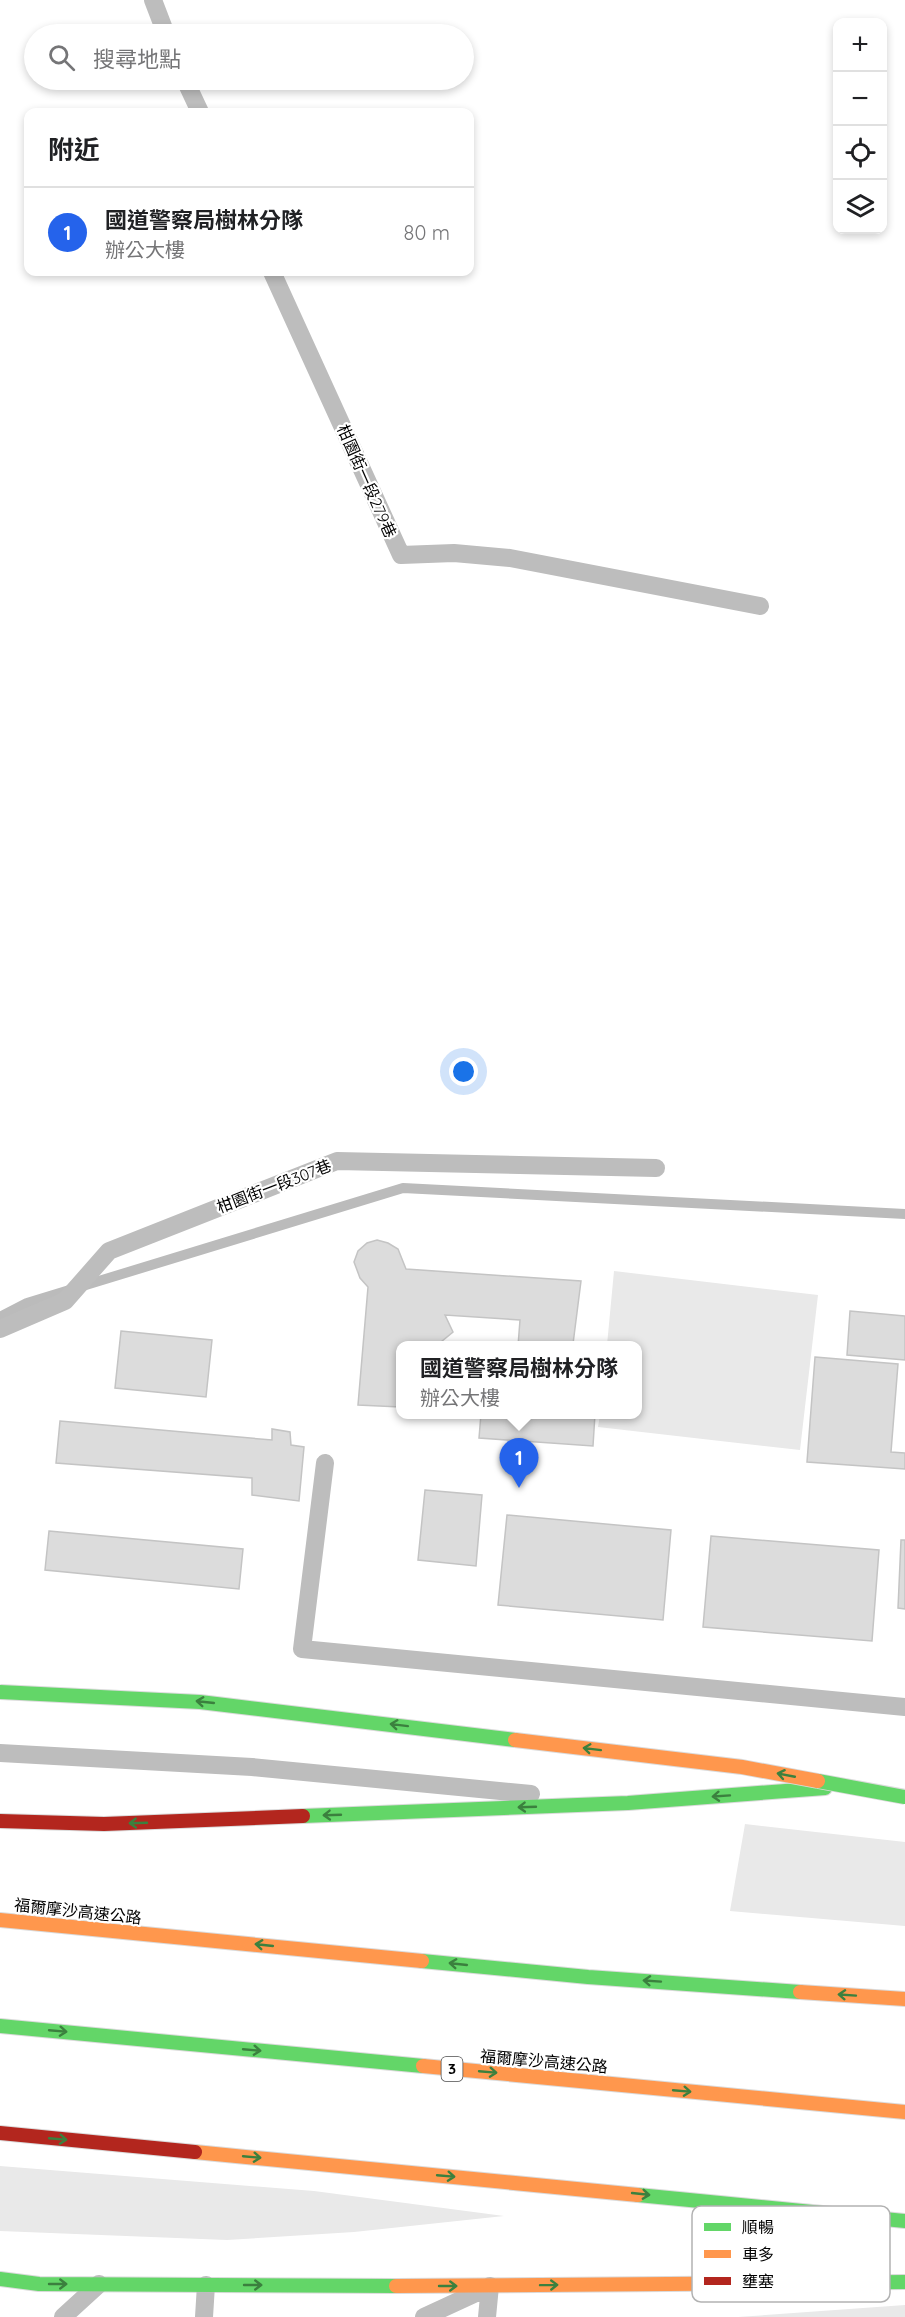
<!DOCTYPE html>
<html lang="zh-TW">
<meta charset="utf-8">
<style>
body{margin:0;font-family:Quicksand,"Noto Sans TC",sans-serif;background:#f6f6f6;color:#202124}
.controls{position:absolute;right:18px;top:18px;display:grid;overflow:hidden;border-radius:12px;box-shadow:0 3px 9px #0003}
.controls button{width:54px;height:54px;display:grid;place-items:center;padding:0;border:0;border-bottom:2px solid #e0e0e0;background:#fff;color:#202124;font:30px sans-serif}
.you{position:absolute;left:464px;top:1072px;width:21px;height:21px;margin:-15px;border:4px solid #fff;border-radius:50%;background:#1a73e8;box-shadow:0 0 0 9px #1a73e833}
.badge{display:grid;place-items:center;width:39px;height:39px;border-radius:50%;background:#2563eb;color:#fff;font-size:20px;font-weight:700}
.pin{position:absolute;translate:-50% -50px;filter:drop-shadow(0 2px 3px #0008)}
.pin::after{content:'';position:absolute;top:32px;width:21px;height:18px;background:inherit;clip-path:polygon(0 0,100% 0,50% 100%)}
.popup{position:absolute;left:396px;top:1341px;width:246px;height:78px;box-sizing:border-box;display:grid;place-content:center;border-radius:12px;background:#fff;filter:drop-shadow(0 2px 4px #0005);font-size:20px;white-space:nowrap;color:#757577}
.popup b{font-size:22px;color:#202124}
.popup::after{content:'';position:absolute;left:50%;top:100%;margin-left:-12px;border:12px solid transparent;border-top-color:#fff}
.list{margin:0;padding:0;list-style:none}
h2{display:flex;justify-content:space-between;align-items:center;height:78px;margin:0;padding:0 24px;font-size:26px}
h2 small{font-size:20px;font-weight:400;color:#757577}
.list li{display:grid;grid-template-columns:39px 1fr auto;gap:18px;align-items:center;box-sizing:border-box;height:90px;padding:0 24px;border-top:2px solid #e0e0e0}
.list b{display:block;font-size:22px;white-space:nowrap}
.list p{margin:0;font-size:20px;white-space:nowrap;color:#757577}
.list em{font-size:20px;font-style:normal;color:#757577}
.icon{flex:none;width:33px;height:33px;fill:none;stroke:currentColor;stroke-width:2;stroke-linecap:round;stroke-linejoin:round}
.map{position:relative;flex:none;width:905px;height:2317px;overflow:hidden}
.search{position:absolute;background:#fff;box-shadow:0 3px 9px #0003;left:24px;top:24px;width:450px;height:66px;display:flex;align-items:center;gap:15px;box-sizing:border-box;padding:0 21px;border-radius:33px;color:#757577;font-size:22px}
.panel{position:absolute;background:#fff;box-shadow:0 3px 9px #0003;left:24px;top:108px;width:450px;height:168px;border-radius:12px}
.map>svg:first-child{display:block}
.green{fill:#e9e9e9}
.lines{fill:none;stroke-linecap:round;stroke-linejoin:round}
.stream{stroke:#bbb;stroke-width:10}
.building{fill:#dcdcdc;stroke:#c4c4c4;stroke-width:1.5}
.fast-casing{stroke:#dbdbdb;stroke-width:16}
.slow-casing{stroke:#dbdbdb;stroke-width:16}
.jam-casing{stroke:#dbdbdb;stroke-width:16}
.lane{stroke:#bdbdbd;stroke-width:18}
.fast{stroke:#63d668;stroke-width:14}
.slow{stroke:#ff974d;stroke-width:14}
.jam{stroke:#b3261e;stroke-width:14}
.fast-bridge-casing{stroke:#dbdbdb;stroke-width:16;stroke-linecap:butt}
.slow-bridge-casing{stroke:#dbdbdb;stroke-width:16;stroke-linecap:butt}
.fast-bridge{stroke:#63d668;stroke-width:14}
.slow-bridge{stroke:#ff974d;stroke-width:14}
.oneway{stroke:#3b803e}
.labels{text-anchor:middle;stroke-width:4.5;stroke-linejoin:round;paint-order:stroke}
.shield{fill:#fff;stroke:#4c4c4c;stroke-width:1.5}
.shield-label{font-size:15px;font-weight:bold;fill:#000}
.street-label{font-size:16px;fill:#000;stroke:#fff}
.key{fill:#fff;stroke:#b2b2b2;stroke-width:1.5}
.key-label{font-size:16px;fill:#000}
</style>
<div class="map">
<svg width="905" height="2317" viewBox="0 0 905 2317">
<rect width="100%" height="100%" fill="#fff"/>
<path class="green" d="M 614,1271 L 818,1295 L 800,1450 L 598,1427 L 600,1415 L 638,1414 L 638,1346 L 607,1345 Z
M 745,1824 L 905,1842 L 905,1926 L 730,1911 Z
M 0,2166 L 314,2191 L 504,2216 L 354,2232 L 227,2240 L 0,2231 Z
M 905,2305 L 905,2317 L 738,2317 Z"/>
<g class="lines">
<path class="stream" d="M 0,1317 L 27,1303 L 403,1188 L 905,1214"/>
</g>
<path class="building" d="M 377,1240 L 388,1243 L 398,1249 L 406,1269 L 581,1281 L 573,1344 L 601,1346 L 518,1346 L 520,1320 L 445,1315 L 453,1332 L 436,1346 L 400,1346 L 400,1407 L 358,1405 L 368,1287 L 360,1278 L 354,1262 L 358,1251 L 367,1243 Z
M 850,1311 L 905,1316 L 905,1360 L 847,1355 Z
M 121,1331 L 212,1340 L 206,1397 L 115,1388 Z
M 815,1357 L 898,1364 L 891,1452 L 905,1453 L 905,1469 L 807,1462 Z
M 481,1414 L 595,1414 L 593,1446 L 479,1438 Z
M 60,1421 L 272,1440 L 272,1429 L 290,1432 L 291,1445 L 304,1447 L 299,1501 L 252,1495 L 252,1478 L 56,1463 Z
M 425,1490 L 482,1495 L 476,1566 L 418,1560 Z
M 507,1515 L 671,1530 L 663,1620 L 498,1605 Z
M 49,1531 L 243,1549 L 239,1589 L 45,1570 Z
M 711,1536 L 879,1550 L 872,1641 L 703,1627 Z
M 901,1540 L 905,1540 L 905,1609 L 898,1608 Z"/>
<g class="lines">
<g class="fast-casing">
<path id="fast" d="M 303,1816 L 628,1803 L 825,1788
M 422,1961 L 588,1977 L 800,1992
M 0,2026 L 423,2066
M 638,2195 L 905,2221
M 0,2279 L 39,2284 L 396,2286
M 791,2283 L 905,2282"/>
</g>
<g class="slow-casing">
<path id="slow" d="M 0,1920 L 422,1961
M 800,1992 L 905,1999
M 423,2066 L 905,2112
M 195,2152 L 638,2195
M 396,2286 L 791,2283"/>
</g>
<g class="jam-casing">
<path id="jam" d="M 0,1821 L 104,1824 L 303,1816
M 0,2133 L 195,2152"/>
</g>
<path class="lane" d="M 153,0 L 166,34
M 185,80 L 200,112
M 272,272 L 401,555 L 454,553 L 510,558 L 760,606
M 0,1329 L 65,1301 L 109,1251 L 337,1161 L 656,1168
M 325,1463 L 302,1649 L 905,1707
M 0,1753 L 252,1767 L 531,1794
M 63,2317 L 99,2284
M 204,2317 L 206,2285
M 424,2317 L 478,2292
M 487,2317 L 490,2286"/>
<use href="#fast" class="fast"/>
<use href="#slow" class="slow"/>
<use href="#jam" class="jam"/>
<g class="fast-bridge-casing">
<path id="fast-bridge" d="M 0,1692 L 200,1702 L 515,1740
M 818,1781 L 905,1797"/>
</g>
<g class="slow-bridge-casing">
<path id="slow-bridge" d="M 515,1740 L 742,1767 L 818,1781"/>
</g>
<use href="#fast-bridge" class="fast-bridge"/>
<use href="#slow-bridge" class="slow-bridge"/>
</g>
<defs><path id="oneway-shaft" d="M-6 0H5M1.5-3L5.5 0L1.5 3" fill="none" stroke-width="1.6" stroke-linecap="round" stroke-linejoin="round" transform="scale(1.5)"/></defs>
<g class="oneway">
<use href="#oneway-shaft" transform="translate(205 1702) rotate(-174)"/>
<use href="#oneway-shaft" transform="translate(399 1725) rotate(-173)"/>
<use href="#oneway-shaft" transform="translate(592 1749) rotate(-173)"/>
<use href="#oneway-shaft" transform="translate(786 1775) rotate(-169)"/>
<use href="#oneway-shaft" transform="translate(721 1796) rotate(176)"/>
<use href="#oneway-shaft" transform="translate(527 1807) rotate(178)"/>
<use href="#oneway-shaft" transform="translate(332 1815) rotate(178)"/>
<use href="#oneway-shaft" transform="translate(138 1823) rotate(178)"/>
<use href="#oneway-shaft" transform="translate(264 1945) rotate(-174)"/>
<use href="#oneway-shaft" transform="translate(458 1964) rotate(-174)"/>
<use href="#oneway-shaft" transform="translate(652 1981) rotate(-176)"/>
<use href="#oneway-shaft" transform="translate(847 1995) rotate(-176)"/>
<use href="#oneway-shaft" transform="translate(58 2031) rotate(5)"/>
<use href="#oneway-shaft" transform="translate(252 2050) rotate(5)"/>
<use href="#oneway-shaft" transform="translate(488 2072) rotate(5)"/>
<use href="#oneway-shaft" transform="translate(682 2091) rotate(5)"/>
<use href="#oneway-shaft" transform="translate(58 2139) rotate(5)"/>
<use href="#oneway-shaft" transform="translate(252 2157) rotate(5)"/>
<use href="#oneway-shaft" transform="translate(446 2176) rotate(5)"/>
<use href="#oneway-shaft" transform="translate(641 2194) rotate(6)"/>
<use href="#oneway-shaft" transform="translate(58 2284)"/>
<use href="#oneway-shaft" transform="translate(253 2285)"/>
<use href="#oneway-shaft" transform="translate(549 2285) rotate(-1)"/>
<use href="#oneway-shaft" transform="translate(448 2286)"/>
</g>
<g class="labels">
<rect class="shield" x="441.5" y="2057" width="21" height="24" rx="4.5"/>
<g class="shield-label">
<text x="452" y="2074">3</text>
</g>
<g class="street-label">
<text transform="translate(367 481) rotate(66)" y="6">柑園街一段279巷</text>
<text transform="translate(274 1186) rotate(-21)" y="6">柑園街一段307巷</text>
<text transform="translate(78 1911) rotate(6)" y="6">福爾摩沙高速公路</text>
<text transform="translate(544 2061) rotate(5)" y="6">福爾摩沙高速公路</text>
</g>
</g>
<rect x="692" y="2206" width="198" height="96" rx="9" class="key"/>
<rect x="704" y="2223" width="27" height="8" fill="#63d668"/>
<rect x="704" y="2250" width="27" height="8" fill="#ff974d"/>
<rect x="704" y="2277" width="27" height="8" fill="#b3261e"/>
<g class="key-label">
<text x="742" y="2233">順暢</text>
<text x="742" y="2260">車多</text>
<text x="742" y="2287">壅塞</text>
</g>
</svg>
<div class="controls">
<button>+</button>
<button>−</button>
<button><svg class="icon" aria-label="locate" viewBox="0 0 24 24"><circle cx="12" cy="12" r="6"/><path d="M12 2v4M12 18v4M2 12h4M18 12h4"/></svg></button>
<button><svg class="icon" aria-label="layers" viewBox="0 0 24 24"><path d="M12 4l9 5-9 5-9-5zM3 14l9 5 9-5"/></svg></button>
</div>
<div class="you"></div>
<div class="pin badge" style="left:519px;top:1488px">1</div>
<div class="popup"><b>國道警察局樹林分隊</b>辦公大樓</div>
<div class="search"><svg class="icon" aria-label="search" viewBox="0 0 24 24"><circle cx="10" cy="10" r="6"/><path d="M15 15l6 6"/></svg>搜尋地點</div>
<section class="panel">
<h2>附近<small></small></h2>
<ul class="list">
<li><span class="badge">1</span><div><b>國道警察局樹林分隊</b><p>辦公大樓</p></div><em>80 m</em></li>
</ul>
</section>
</div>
